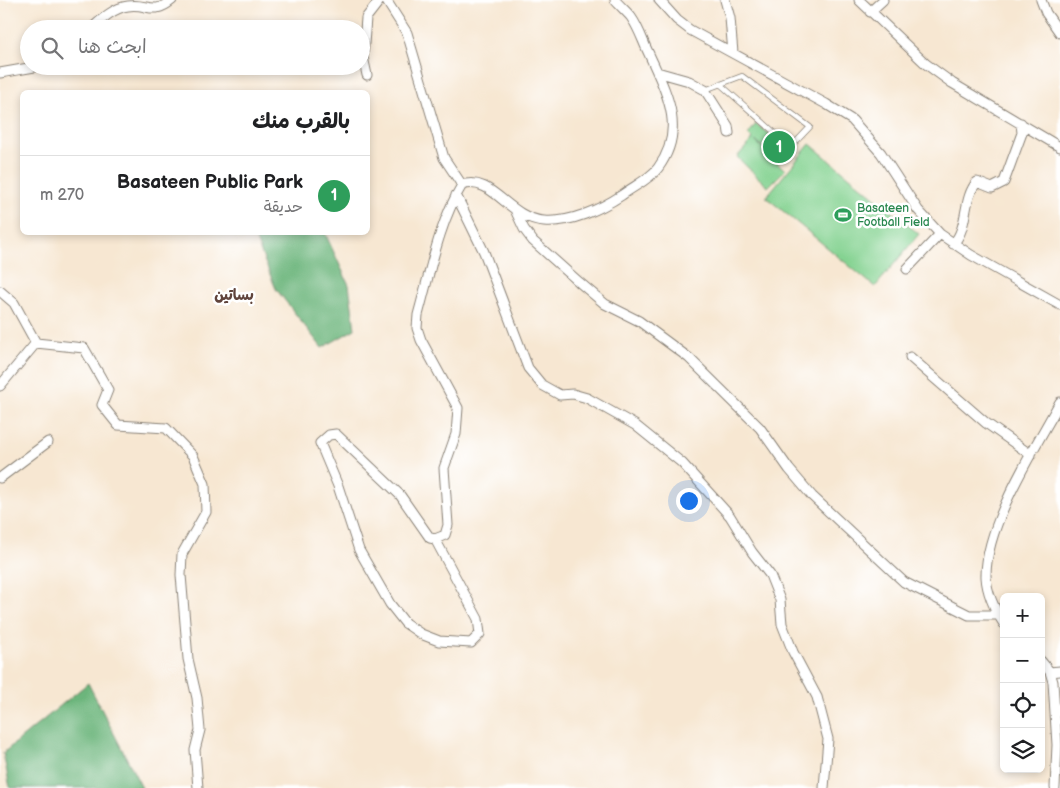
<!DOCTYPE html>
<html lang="ar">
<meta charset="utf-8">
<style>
body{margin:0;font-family:"Balsamiq Sans","Playpen Sans Arabic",sans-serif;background:#f2f2f2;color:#202124;direction:rtl}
.controls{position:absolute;right:15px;bottom:15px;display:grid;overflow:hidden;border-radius:8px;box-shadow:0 2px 8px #0003}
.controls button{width:45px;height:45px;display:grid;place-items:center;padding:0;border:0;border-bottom:1px solid #e0e0e0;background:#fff;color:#202124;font:25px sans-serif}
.you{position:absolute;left:688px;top:500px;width:18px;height:18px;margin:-12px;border:4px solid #fff;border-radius:50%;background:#1a73e8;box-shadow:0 0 0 8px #1a73e833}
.badge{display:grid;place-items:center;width:32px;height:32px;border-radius:50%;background:#7c3aed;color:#fff;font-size:16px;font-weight:700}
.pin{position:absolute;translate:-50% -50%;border:2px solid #fff;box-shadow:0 1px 5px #0006}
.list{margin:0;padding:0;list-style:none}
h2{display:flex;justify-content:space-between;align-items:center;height:65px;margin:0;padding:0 20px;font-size:21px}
h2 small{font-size:16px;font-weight:400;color:#757577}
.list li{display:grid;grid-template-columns:32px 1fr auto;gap:15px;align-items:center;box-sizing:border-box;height:80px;padding:0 20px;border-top:1px solid #e0e0e0}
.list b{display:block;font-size:19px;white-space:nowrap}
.list p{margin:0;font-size:16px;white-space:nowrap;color:#757577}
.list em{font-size:16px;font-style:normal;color:#757577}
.icon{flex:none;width:28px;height:28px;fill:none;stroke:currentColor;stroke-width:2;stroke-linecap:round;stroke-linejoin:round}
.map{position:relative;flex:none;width:1060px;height:788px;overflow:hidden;direction:ltr}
.search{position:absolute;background:#fff;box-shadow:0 2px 8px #0003;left:20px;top:20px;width:350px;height:55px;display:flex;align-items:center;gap:12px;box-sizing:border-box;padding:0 18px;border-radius:28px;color:#757577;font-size:19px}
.panel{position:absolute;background:#fff;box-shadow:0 2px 8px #0003;left:20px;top:90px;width:350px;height:145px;border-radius:8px;direction:rtl}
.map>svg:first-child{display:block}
.green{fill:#85d392;stroke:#507857}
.forest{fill:#6cb57c;stroke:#44684c}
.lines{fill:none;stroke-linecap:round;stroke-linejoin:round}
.lane-casing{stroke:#8a8277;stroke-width:6}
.street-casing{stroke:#8a8277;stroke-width:11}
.lane{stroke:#fff;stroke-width:4.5}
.street{stroke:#fff;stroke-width:9}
.labels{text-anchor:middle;stroke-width:5;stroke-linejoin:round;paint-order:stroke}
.leisure-label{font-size:12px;fill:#27864d;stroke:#fff;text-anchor:start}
.quarter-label{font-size:15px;font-weight:bold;fill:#60443c;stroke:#fff}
</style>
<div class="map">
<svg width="1060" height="788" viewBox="0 0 1060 788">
<rect width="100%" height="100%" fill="#fff"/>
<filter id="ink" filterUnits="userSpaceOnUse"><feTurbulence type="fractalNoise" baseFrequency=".02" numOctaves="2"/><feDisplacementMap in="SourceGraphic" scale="10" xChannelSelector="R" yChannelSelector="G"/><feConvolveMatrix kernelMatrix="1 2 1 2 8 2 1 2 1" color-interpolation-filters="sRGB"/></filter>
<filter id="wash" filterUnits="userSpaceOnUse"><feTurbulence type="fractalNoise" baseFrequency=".0096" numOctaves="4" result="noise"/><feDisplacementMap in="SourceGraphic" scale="20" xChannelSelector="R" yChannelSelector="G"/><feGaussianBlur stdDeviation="1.12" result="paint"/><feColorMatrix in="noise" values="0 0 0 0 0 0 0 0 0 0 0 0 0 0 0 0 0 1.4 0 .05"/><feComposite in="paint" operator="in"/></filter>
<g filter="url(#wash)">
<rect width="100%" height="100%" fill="#f7e7d2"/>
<path class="green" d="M 756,124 L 790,150 L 782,161 L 755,141 L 785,170 L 768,187 L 737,157 L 753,139 L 748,135 Z
M 810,144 L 919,234 L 875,287 L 766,197 Z"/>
<path class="forest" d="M 253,233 L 325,233 L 349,285 L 355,329 L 322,348 L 276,289 Z
M 88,683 L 142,788 L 10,788 L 3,753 Z"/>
</g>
<g filter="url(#ink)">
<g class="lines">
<g class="lane-casing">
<path id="lane" d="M 705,90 L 742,76 L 810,127 L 791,147 L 720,84"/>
</g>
<g class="street-casing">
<path id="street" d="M 386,0 L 407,33 L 444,158 L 462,185
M 659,0 L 677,20 L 690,30 L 826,104 L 852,120 L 881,153 L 918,210 L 940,234 L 971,255 L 1060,305
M 725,0 L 730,18 L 733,53
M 859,0 L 926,64 L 952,83 L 1060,147
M 1041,0 L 1046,13 L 1060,33
M 870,12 L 883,0
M 91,29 C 101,20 113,8 128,6 C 148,3 153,16 172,0
M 657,72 L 689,81 L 705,90 L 728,126 L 729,133
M 0,73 L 40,66
M 367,75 L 363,57 L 366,18 L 380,0
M 456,195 L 484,252 L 528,368 L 542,385 L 560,395 L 573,394 L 587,398 L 635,425 L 682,463 L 730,516 L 752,552 L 770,575 L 780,600 L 782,624 L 793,652 L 817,697 L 828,739 L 824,788
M 516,212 L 524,229 L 533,241 L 579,282 L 605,304 L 639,321 L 689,358 L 760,428 L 789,469 L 812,496 L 904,582 L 969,615 L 999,615
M 953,244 C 969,227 962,199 977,182 L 992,188 L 1004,182 L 1022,133 L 1021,123
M 907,269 L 940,234
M 0,291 L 14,303 L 36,343
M 910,357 L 986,423 L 1031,455
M 0,386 L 36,343 L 84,348 L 108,390 L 102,405 L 118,425 L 166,428 L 193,456 L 205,484 L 206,512 L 182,554 L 181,575 L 188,659 L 197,698 L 200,730 L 195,750 L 198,788
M 0,478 L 48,442
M 435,539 L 478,619 L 480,634 L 471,643 L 439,641 L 421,634 L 405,623 L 390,604 L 359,550 L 338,486 L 320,443 L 329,435 L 336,434 L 400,495 L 430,538 L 435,539 L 445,535 L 448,525 L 444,468 L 456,434 L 458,408 L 421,340 L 417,328 L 418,315 C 430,272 439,223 462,185 C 493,175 507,218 544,221 C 571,223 601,209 622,195 C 634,186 650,179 658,168 C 687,129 666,92 649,54 C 643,42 639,28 631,17 C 626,11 620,6 615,0
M 1004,624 C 995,610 987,594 986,577 C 985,525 1035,448 1060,402
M 1041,661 L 1050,672 L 1053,682 L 1057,745 L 1055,788
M 1050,672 L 1060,671"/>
</g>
<use href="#lane" class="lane"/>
<use href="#street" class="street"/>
</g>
</g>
<defs>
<g id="stadium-bare" transform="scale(1.35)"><path d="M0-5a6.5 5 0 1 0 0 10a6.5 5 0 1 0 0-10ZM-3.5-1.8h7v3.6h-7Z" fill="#2e9e5b" stroke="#fff" stroke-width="2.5" paint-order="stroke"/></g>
</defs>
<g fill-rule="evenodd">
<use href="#stadium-bare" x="843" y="215"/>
</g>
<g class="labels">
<g class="leisure-label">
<text x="857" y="212">Basateen<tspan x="857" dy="14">Football Field</tspan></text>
</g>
<g class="quarter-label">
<text x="234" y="300">بساتين</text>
</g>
</g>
</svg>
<div class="controls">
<button>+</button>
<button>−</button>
<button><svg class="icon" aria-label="locate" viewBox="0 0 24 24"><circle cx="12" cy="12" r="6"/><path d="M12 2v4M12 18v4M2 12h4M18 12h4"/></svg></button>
<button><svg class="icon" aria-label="layers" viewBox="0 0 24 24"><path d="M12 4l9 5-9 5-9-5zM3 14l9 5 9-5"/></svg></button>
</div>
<div class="you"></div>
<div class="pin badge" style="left:779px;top:147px;background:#2e9e5b">1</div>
<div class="search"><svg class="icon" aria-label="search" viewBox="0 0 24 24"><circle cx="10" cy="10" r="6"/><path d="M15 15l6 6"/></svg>ابحث هنا</div>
<section class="panel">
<h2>بالقرب منك<small></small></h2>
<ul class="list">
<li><span class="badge" style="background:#2e9e5b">1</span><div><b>Basateen Public Park</b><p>حديقة</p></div><em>270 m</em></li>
</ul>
</section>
</div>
